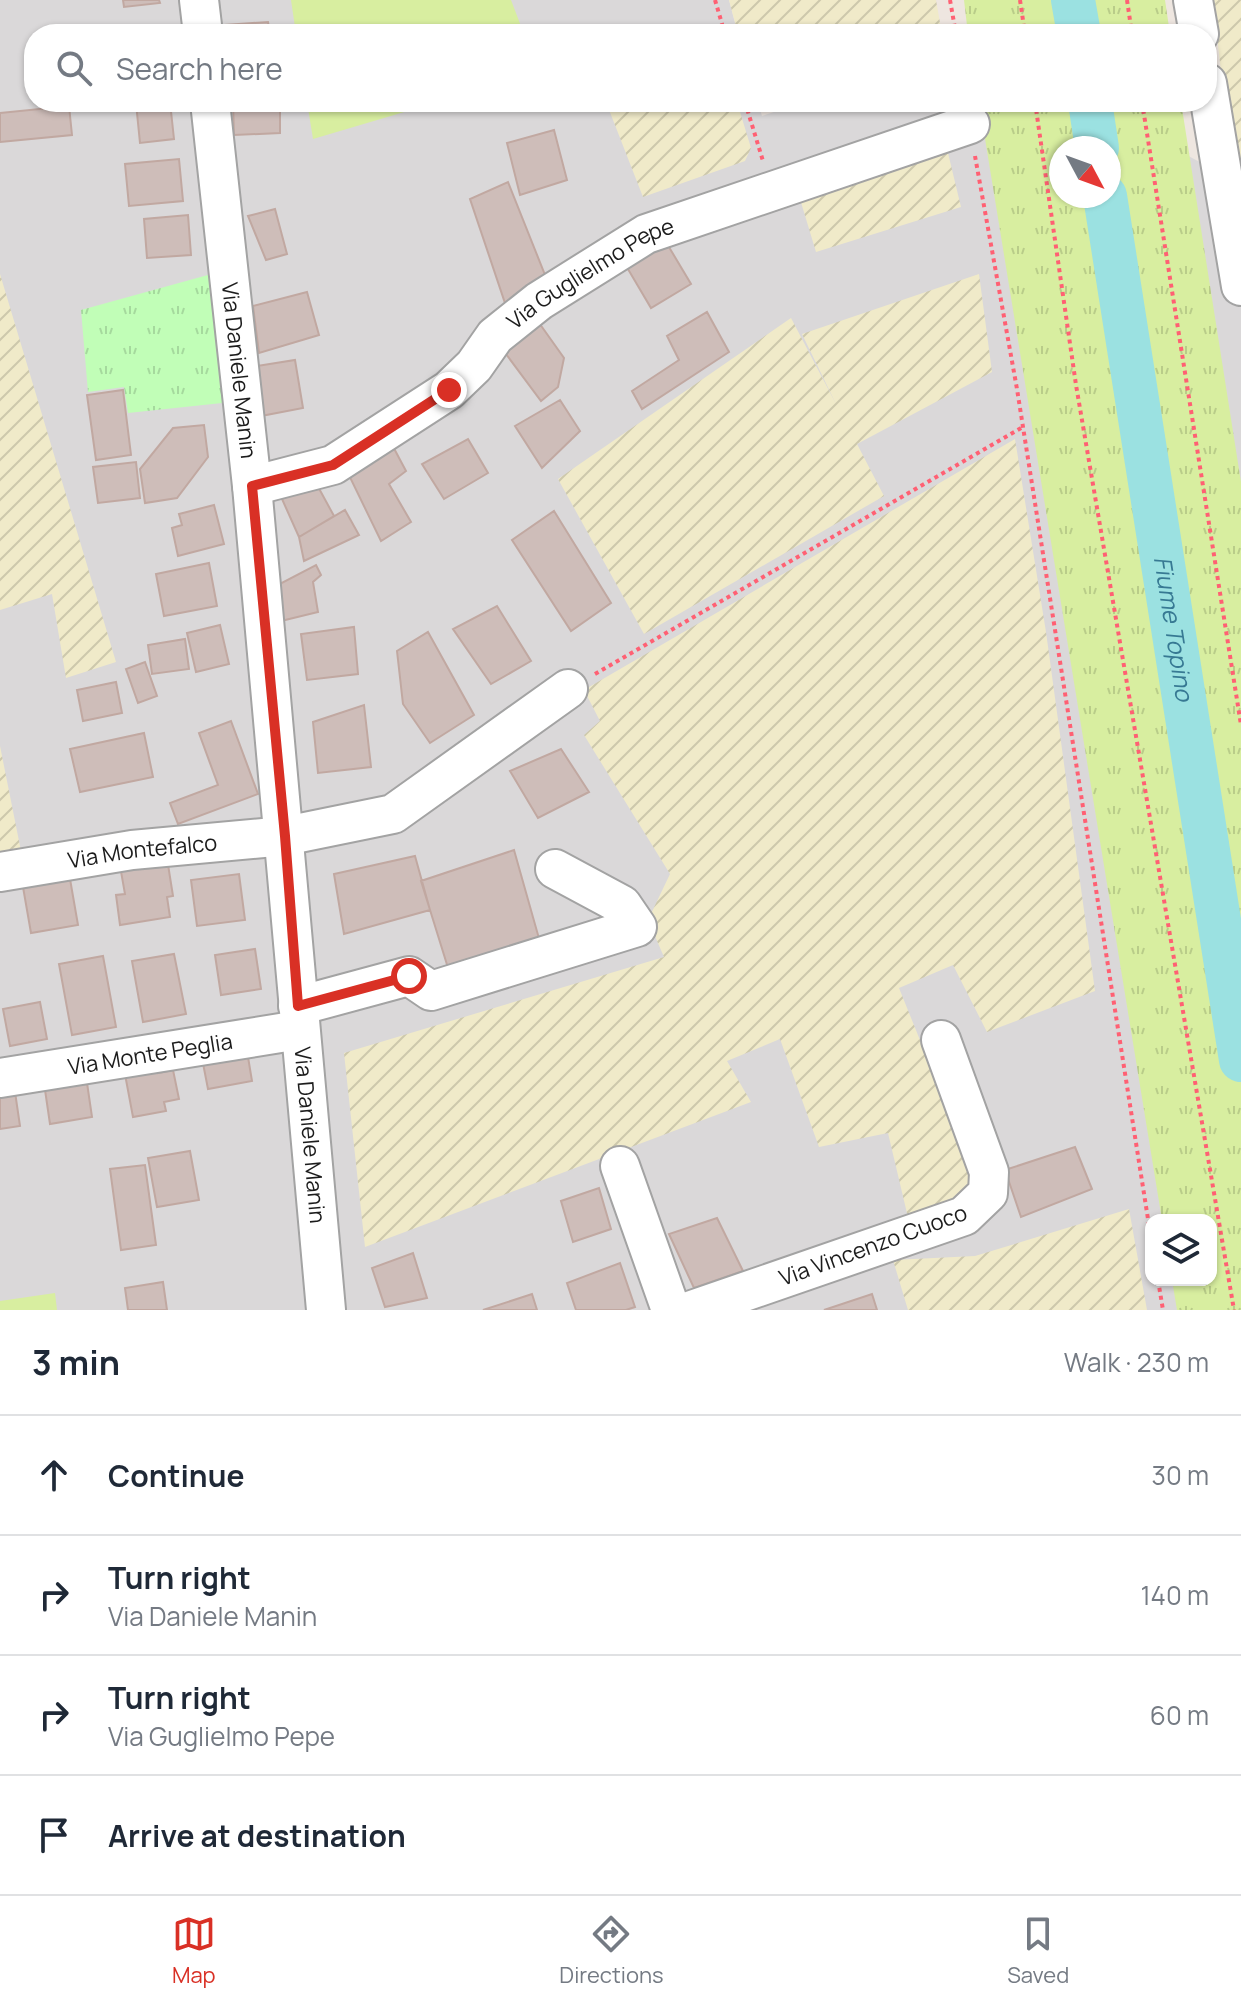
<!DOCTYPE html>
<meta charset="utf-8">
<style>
body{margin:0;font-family:Manrope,sans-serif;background:#f2f2f3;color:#1f2937}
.controls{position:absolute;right:24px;bottom:24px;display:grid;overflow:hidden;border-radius:16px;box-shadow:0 2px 6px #0004}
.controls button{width:72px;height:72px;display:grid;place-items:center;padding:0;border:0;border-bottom:2px solid #e0e1e3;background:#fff;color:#1f2937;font:40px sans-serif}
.compass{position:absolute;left:1049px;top:136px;width:72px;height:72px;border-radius:50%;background:#fff;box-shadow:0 2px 6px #0004;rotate:131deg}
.stop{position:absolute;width:24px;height:24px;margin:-18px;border:6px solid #d93025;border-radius:50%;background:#fff}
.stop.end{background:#d93025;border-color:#fff;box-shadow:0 2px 8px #0008}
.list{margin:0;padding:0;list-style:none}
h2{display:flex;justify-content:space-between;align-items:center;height:104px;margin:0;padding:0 32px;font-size:34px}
h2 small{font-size:26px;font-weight:400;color:#747a83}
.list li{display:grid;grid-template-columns:52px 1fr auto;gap:24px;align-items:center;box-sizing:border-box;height:120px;padding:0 32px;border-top:2px solid #e0e1e3}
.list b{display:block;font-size:30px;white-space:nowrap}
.list p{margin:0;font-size:26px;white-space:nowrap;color:#747a83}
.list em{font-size:26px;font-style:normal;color:#747a83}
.icon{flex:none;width:44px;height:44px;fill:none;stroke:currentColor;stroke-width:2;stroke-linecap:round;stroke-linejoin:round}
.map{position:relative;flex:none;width:1241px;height:1310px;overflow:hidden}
.search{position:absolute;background:#fff;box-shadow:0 2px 6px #0004;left:24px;right:24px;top:24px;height:88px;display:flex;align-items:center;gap:20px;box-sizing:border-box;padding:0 28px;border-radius:32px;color:#747a83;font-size:30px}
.sheet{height:584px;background:#fff}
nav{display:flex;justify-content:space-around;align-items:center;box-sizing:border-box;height:112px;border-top:2px solid #e0e1e3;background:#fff;font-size:22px;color:#747a83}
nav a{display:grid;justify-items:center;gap:4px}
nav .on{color:#d93025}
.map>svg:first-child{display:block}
.residential{fill:#dad8d9;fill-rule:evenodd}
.farmland{fill:url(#farmland-furrows)}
.grass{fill:url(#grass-tufts);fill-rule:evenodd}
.park{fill:url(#park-tufts)}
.garden{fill:#d8eea0}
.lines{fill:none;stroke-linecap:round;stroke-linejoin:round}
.river{stroke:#9be1e1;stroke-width:44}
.building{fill:#cebdb9;stroke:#c1a8a1;stroke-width:2}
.minor-casing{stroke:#a3a3a3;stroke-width:42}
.path{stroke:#ff6073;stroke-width:4;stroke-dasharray:4 4;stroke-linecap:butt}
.minor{stroke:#fff;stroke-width:38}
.route{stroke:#d93025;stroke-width:10}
.labels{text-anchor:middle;stroke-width:6;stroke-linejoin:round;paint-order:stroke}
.street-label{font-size:22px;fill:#1c1c1c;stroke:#fff}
.water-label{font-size:24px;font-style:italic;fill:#377993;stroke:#fff}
</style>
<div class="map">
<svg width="1241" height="1310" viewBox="0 0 1241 1310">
<defs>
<pattern id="farmland-furrows" width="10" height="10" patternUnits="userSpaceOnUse" patternTransform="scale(2)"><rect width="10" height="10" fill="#f0eac9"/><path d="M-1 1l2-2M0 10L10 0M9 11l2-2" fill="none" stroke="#cdc8ac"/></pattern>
<pattern id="grass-tufts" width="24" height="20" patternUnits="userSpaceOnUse" patternTransform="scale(2)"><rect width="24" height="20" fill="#d8eea0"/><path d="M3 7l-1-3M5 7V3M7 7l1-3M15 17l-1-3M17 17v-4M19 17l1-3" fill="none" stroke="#b9cc89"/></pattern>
<pattern id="park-tufts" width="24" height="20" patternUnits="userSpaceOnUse" patternTransform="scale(2)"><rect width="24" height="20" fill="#c1feb7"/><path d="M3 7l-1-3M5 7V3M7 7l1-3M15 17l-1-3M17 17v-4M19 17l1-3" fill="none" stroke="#a5d99d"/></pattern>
</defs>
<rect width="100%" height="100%" fill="#eee6e0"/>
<path class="residential" d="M 0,0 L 729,0 L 738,34 L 34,34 L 34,102 L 758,102 L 762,116 L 803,102 L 1087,102 L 1241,184 L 1241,1310 L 0,1310 ZM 1061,148 L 1109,148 L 1109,196 L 1061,196 ZM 1151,1220 L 1211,1220 L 1211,1280 L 1151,1280 Z"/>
<path class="farmland" d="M 729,0 L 936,0 L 942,34 L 738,34 Z
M 1213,0 L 1241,0 L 1241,184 L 1233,180 Z
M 606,102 L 737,102 L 751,148 L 745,161 L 643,197 Z
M 948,153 L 961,207 L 816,252 L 800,199 Z
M 0,274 L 116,662 L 66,678 L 52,594 L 0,610 Z
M 979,274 L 992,372 L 857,444 L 884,496 L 644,634 L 558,479 L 791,318 L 836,404 L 802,334 Z
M 1015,439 L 1046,632 L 1095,991 L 987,1032 L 953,965 L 899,988 L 978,1184 L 910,1226 L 888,1133 L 819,1147 L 780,1039 L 727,1061 L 751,1102 L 365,1247 L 344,1053 L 664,957 L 648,920 L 670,874 L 584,735 L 600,721 L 584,690 Z
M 0,746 L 22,856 L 0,860 Z
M 1129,1209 L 1147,1310 L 908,1310 L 893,1260 L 975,1256 Z"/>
<path class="grass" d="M 964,0 L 1165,0 L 1170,34 L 968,34 Z
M 979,102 L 1181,102 L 1241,482 L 1241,1310 L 1177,1310 L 1172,1280 L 1211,1280 L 1211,1220 L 1162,1220 ZM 1061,148 L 1109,148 L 1109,196 L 1061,196 Z"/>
<path class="park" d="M 226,270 L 241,401 L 128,413 L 124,387 L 88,392 L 81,310 Z"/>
<path class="garden" d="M 291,0 L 511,0 L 524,34 L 296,34 Z
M 307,102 L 438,102 L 313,139 Z
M 55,1293 L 57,1310 L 0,1310 L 0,1301 Z"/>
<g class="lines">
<g class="river">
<path d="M 1073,0 L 1079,34"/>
<path d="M 1090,102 L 1097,148"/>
<path id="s1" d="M 1105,196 L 1241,1060"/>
</g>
</g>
<path class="building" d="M 123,0 L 159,0 L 160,3 L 124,7 Z
M 268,22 L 270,34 L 225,34 L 225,25 Z
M 170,102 L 174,139 L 140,143 L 136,103 Z
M 233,102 L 280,102 L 280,133 L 234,135 Z
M 69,106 L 72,135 L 0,142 L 0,113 Z
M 554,130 L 567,180 L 520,195 L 507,143 Z
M 179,159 L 183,201 L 129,206 L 125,164 Z
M 508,182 L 549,285 L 506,306 L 470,199 Z
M 275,209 L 287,254 L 266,260 L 248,216 Z
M 188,215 L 191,255 L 147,258 L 144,219 Z
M 663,237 L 691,284 L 651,308 L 622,259 Z
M 307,292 L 319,335 L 259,353 L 253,306 Z
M 707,312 L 729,352 L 642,409 L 632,391 L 679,360 L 667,336 Z
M 537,320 L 564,358 L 558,387 L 541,401 L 500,346 Z
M 295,360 L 303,408 L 261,416 L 251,367 Z
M 123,390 L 131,455 L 96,460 L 87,395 Z
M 560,400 L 580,431 L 542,468 L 515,426 Z
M 204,425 L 208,457 L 177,498 L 145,503 L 140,469 L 173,428 Z
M 389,439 L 406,471 L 389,484 L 411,522 L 381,541 L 344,465 Z
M 468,439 L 488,473 L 444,499 L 422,464 Z
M 136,462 L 140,498 L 98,503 L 93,467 Z
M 316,483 L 334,516 L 299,537 L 282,499 Z
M 214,505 L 224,544 L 178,556 L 172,528 L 182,525 L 179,514 Z
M 345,510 L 359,535 L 304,561 L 299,537 Z
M 554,511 L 611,603 L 571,631 L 512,540 Z
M 209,563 L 217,606 L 164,616 L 156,574 Z
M 316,565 L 321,575 L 313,582 L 318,612 L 281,621 L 272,588 Z
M 497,606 L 531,661 L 491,684 L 453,629 Z
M 220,625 L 229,664 L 196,672 L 187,633 Z
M 354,627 L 358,674 L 307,680 L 301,634 Z
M 428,632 L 474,715 L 430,743 L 403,704 L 397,651 Z
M 185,639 L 189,669 L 152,674 L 148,645 Z
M 145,662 L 157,696 L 138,703 L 126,669 Z
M 116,682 L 122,713 L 83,721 L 77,690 Z
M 364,705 L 371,767 L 318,773 L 313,722 Z
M 231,721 L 258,794 L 178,824 L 170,803 L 218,785 L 199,733 Z
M 144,733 L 153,777 L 80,792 L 70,749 Z
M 561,749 L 589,792 L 538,818 L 510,771 Z
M 514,850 L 540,942 L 449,971 L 421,881 Z
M 166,852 L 173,896 L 167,897 L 170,917 L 120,925 L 116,895 L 125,894 L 119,860 Z
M 415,856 L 430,910 L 344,934 L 334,874 Z
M 239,874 L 245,920 L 197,926 L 191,880 Z
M 70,879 L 78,925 L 31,933 L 23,887 Z
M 255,949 L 261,989 L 221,995 L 215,955 Z
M 174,954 L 186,1014 L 143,1022 L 132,961 Z
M 103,956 L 116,1027 L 72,1035 L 59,964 Z
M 40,1002 L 47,1039 L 10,1046 L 3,1009 Z
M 246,1045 L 252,1081 L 208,1089 L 201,1053 Z
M 156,1062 L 158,1073 L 173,1070 L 179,1099 L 164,1102 L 166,1111 L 133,1117 L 124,1069 Z
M 86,1076 L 92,1117 L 50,1124 L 44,1083 Z
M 15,1092 L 20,1126 L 0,1129 L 0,1095 Z
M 1075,1147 L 1092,1189 L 1021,1217 L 1005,1170 Z
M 190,1151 L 199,1200 L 157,1207 L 148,1158 Z
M 145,1165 L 156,1245 L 121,1250 L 110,1169 Z
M 599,1188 L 611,1229 L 573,1242 L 561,1201 Z
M 717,1218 L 743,1271 L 694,1288 L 669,1234 Z
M 413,1253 L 427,1298 L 385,1307 L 372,1268 Z
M 620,1263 L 635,1307 L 626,1310 L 576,1310 L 567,1283 Z
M 163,1282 L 167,1310 L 128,1310 L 125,1288 Z
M 532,1294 L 537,1310 L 483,1310 Z
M 872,1294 L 877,1310 L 824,1310 Z"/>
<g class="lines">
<g class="minor-casing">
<g id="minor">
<path d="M 199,0 L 203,34"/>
<path d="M 1193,0 L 1199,34"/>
<path d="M 1207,83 L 1241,286"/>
<path id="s2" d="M 210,102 L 252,486 L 326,1310"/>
<path id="s3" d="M 252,486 L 333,465 L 449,390 L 474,366 L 495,336 L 539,301 L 646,234 L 970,124"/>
<path id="s4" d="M 0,872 L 132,850 L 285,836 L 393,814 L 568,689"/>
<path d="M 298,1006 L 409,976 L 431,991 L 637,927 L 622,905 L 555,869"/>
<path id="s5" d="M 0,1078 L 299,1030"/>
<path d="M 620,1166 L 671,1310"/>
<path d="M 692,1310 L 964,1216 L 988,1193 L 989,1172 L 941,1040"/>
</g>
</g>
<path class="path" d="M 715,0 L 725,34
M 950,0 L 956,34
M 1020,0 L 1025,34
M 1127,0 L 1132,34
M 745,102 L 763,161
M 1035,102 L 1076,385 L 1234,1310
M 1142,102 L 1241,725
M 975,156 L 1017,389 L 1151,1238
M 595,674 L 1023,427
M 1158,1280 L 1163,1310"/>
<use href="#minor" class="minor"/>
</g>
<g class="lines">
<path class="route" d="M 409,976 L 298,1006 L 285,836 L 252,486 L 333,465 L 449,390"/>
</g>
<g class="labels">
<g class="street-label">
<text dy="8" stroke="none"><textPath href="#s3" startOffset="408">Via Guglielmo Pepe</textPath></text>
<text dy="8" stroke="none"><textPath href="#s2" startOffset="270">Via Daniele Manin</textPath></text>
<text dy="8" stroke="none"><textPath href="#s4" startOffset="144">Via Montefalco</textPath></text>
<text dy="8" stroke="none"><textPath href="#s5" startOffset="152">Via Monte Peglia</textPath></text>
<text dy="8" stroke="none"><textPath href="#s2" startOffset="1038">Via Daniele Manin</textPath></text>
<text transform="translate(873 1245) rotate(-20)" y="8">Via Vincenzo Cuoco</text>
</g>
<g class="water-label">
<text dy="8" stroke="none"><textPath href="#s1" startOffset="438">Fiume Topino</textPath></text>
</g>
</g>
</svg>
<div class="controls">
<button><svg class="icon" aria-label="layers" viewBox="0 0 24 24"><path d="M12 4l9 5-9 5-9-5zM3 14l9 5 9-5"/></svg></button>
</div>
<svg class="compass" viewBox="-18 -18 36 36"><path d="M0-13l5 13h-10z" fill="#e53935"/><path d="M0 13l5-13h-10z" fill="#747a83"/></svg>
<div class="stop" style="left:409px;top:976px"></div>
<div class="stop end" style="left:449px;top:390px"></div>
<div class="search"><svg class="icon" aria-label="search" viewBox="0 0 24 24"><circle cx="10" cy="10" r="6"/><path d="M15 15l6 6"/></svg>Search here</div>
</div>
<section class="sheet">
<h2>3 min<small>Walk · 230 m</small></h2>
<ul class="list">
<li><svg class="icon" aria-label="ahead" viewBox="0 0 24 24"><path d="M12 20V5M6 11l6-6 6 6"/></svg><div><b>Continue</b></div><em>30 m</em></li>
<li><svg class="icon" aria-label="right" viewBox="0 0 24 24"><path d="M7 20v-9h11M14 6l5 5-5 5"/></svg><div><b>Turn right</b><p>Via Daniele Manin</p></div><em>140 m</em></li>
<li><svg class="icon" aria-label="right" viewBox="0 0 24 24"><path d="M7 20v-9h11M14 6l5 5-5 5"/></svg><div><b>Turn right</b><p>Via Guglielmo Pepe</p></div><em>60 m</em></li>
<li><svg class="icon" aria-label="arrive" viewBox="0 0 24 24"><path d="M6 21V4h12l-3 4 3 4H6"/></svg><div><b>Arrive at destination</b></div></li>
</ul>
</section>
<nav>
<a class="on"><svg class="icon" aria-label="map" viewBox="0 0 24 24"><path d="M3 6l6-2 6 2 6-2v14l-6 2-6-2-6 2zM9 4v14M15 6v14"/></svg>Map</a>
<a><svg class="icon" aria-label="directions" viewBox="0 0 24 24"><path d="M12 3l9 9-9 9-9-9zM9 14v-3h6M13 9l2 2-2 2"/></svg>Directions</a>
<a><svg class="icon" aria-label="saved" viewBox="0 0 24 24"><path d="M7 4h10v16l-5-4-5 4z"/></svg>Saved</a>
</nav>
